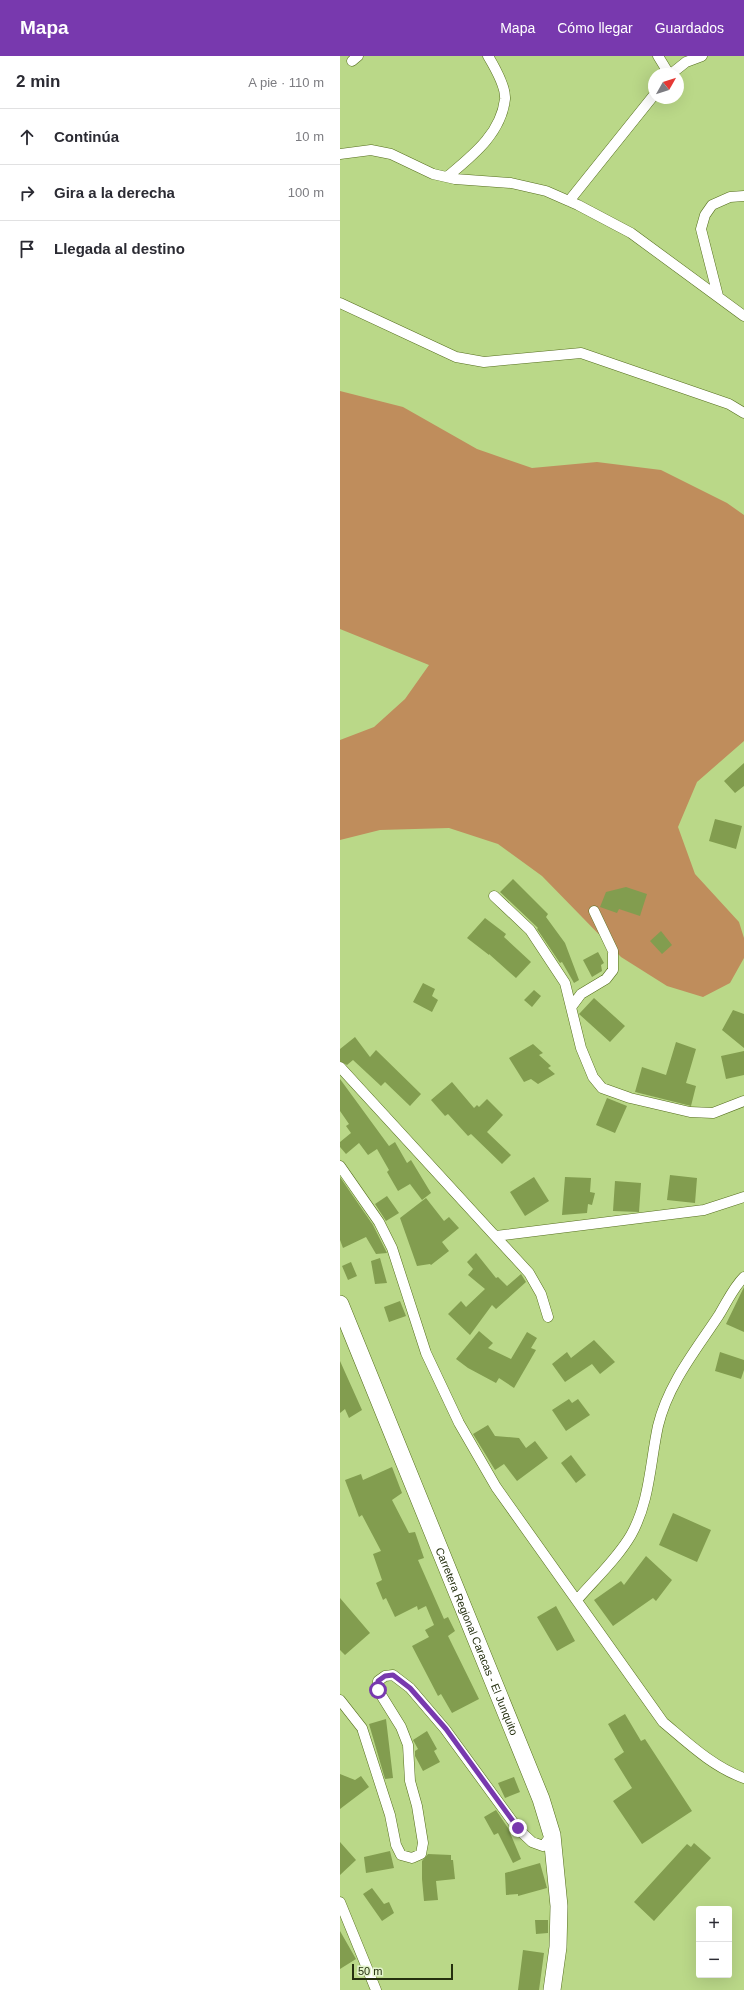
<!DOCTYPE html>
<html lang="es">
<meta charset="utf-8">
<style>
body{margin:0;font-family:Arial,sans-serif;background:#f7f7f7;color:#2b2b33}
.controls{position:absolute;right:12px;bottom:12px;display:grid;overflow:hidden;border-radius:4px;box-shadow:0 4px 16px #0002}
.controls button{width:36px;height:36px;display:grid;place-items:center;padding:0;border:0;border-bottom:1px solid #e1e1e2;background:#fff;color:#2b2b33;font:20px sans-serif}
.compass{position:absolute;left:308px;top:12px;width:36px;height:36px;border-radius:50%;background:#fff;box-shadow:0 4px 16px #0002;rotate:51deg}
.scale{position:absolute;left:12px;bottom:10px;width:101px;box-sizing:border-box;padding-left:4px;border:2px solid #25300f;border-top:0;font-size:11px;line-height:14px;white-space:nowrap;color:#25300f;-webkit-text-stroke:3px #e3f3cb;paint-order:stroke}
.stop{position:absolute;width:12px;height:12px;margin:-9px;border:3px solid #7839ae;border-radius:50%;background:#fff}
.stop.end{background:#7839ae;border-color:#fff;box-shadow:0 1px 4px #0008}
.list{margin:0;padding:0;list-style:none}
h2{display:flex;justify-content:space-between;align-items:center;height:52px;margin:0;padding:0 16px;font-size:17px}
h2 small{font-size:13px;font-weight:400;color:#7c7c81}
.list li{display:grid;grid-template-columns:26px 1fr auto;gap:12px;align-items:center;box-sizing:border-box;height:56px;padding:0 16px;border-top:1px solid #e1e1e2}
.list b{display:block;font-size:15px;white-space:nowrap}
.list em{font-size:13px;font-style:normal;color:#7c7c81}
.icon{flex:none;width:22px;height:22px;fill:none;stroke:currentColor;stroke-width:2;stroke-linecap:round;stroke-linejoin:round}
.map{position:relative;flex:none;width:404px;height:1934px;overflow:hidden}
header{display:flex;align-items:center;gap:24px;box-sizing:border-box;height:56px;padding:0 20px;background:#7839ae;color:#fff}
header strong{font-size:19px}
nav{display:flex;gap:22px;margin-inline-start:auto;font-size:14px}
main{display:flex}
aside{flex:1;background:#fff}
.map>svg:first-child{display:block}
.green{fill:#bf8d5c}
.building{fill:#829d4f}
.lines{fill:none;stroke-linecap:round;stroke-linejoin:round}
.minor-casing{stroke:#556e1d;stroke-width:11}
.primary-casing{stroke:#556e1d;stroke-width:18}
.minor{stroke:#fff;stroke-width:10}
.primary{stroke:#fff;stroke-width:17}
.route{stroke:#7839ae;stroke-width:5}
.labels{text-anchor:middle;stroke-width:4;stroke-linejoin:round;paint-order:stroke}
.street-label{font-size:11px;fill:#25300f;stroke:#e3f3cb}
</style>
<header>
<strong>Mapa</strong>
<nav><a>Mapa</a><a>Cómo llegar</a><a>Guardados</a></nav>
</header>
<main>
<aside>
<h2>2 min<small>A pie · 110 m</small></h2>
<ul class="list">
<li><svg class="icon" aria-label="ahead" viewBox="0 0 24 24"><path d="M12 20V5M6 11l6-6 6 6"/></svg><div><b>Continúa</b></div><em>10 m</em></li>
<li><svg class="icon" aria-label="right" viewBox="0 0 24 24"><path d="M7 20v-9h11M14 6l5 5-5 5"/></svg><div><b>Gira a la derecha</b></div><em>100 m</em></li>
<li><svg class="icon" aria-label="arrive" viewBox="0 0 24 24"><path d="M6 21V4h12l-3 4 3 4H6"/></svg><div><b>Llegada al destino</b></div></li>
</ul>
</aside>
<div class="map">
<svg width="404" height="1934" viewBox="0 0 404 1934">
<rect width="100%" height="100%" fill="#bad888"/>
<path class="green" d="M 0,335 L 63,351 L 137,393 L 192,412 L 257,406 L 321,414 L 387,447 L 404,459 L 404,685 L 357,726 L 338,771 L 355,818 L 399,866 L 404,882 L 404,902 L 390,927 L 363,941 L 327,930 L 281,901 L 202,820 L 158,788 L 109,772 L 40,774 L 0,784 L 0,684 L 34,671 L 65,643 L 89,609 L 0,573 Z"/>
<path class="building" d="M 404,707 L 404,730 L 395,737 L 384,725 Z
M 375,763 L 402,770 L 396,793 L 369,785 Z
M 173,823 L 208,858 L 206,861 L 225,887 L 239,924 L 234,927 L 222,906 L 220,907 L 197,873 L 198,872 L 160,836 Z
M 286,831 L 307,838 L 300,860 L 279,853 L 277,857 L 260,851 L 266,836 Z
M 145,862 L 166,878 L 164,881 L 191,906 L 176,922 L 149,898 L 149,899 L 127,882 Z
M 321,875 L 332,889 L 322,898 L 310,885 Z
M 258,896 L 264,907 L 261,909 L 262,915 L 252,921 L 243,904 Z
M 83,927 L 95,933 L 92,940 L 98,944 L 92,956 L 73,946 Z
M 194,934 L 201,940 L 192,951 L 184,944 Z
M 254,942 L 285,970 L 270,986 L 239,958 Z
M 393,954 L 404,958 L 404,992 L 382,974 Z
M 15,981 L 30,1001 L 36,994 L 81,1038 L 70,1050 L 45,1026 L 41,1030 L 13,1004 L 7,1009 L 0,1005 L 0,993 Z
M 336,986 L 356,993 L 346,1027 L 356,1030 L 351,1050 L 295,1036 L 302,1011 L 326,1019 Z
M 193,988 L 203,997 L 199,999 L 211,1010 L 208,1012 L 215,1018 L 198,1028 L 191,1023 L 184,1026 L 169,1002 Z
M 404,995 L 404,1019 L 386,1023 L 381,1000 Z
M 0,1023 L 49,1090 L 55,1086 L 67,1107 L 71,1104 L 91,1137 L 82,1144 L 70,1128 L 58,1135 L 47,1116 L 49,1114 L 37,1093 L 28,1099 L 19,1087 L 6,1098 L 0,1091 L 0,1086 L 11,1077 L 6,1070 L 9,1068 L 0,1055 Z
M 112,1026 L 134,1052 L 137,1049 L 139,1051 L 147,1043 L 163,1059 L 147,1076 L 171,1099 L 162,1108 L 131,1078 L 128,1080 L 108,1058 L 105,1060 L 91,1044 Z
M 267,1042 L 287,1050 L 275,1077 L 256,1069 Z
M 330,1119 L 357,1122 L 355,1147 L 327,1144 Z
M 0,1121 L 33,1169 L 47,1197 L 36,1198 L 26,1181 L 3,1192 L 0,1184 Z
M 194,1121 L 209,1145 L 185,1160 L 170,1136 Z
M 225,1121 L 251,1122 L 250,1136 L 255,1137 L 252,1149 L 248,1148 L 247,1157 L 222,1159 Z
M 275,1125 L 301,1127 L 299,1156 L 273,1155 Z
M 47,1140 L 59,1157 L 46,1165 L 35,1148 Z
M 86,1142 L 104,1165 L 109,1161 L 119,1172 L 102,1186 L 109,1195 L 91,1209 L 90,1208 L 77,1210 L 60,1162 Z
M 136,1197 L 156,1222 L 158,1221 L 167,1230 L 181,1218 L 186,1226 L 156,1253 L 152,1249 L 130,1279 L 108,1258 L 121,1245 L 126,1251 L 145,1233 L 128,1219 L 133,1213 L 127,1206 Z
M 40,1202 L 47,1227 L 35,1228 L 31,1205 Z
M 11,1206 L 17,1220 L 8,1224 L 2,1210 Z
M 404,1231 L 404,1276 L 386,1268 Z
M 60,1245 L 66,1260 L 49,1266 L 44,1251 Z
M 139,1275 L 153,1287 L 148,1292 L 171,1303 L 187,1276 L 197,1282 L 191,1292 L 196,1294 L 174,1332 L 159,1322 L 156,1327 L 128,1312 L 116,1303 Z
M 254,1284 L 275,1306 L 260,1318 L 252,1308 L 225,1326 L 212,1308 L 227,1296 L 231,1302 Z
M 380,1296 L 404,1304 L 404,1314 L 401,1323 L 375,1315 Z
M 0,1305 L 22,1354 L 9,1362 L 5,1353 L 0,1357 Z
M 229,1343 L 232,1347 L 238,1343 L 250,1359 L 226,1375 L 212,1354 Z
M 148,1369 L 155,1380 L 179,1382 L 186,1392 L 195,1385 L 208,1402 L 177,1425 L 164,1408 L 155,1414 L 133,1378 Z
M 231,1399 L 246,1419 L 236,1427 L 221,1407 Z
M 52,1411 L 62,1437 L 52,1444 L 69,1477 L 75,1476 L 84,1502 L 78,1504 L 104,1563 L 108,1561 L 115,1575 L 108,1580 L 139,1643 L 112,1657 L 101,1638 L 98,1640 L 72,1590 L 89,1581 L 85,1574 L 94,1569 L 86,1550 L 78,1554 L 77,1550 L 55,1561 L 46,1542 L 43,1544 L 36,1527 L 42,1524 L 33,1498 L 41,1495 L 22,1459 L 19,1461 L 5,1424 L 21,1418 L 23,1424 Z
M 333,1457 L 371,1474 L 357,1506 L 319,1489 Z
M 306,1500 L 332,1524 L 316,1545 L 313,1542 L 273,1570 L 254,1544 L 281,1525 L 284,1529 Z
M 0,1542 L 30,1577 L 5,1599 L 0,1594 Z
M 216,1550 L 235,1585 L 217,1595 L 197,1561 Z
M 285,1658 L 301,1685 L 305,1683 L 352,1755 L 302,1788 L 273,1745 L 292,1732 L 274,1703 L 284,1696 L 268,1668 Z
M 46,1663 L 53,1722 L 45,1723 L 29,1668 Z
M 87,1675 L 97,1693 L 94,1695 L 100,1706 L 83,1715 L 75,1700 L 75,1695 L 78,1693 L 73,1684 Z
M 0,1718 L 15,1724 L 21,1720 L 29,1731 L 0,1753 Z
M 174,1721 L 180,1736 L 165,1742 L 158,1727 Z
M 156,1754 L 168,1772 L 181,1803 L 173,1807 L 158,1777 L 154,1779 L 144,1761 Z
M 0,1786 L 16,1804 L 0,1819 Z
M 354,1787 L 371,1802 L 314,1865 L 294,1846 L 347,1788 L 351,1791 Z
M 50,1795 L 54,1812 L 26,1817 L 24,1801 Z
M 88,1798 L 111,1799 L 111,1804 L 113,1804 L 115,1823 L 96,1825 L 98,1844 L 84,1845 L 82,1823 L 82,1805 Z
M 200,1807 L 207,1832 L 178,1840 L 178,1838 L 166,1839 L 165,1817 Z
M 32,1832 L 44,1848 L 49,1846 L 54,1857 L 42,1865 L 23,1838 Z
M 195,1864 L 208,1864 L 208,1877 L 196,1878 Z
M 0,1875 L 16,1903 L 0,1913 Z
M 183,1894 L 204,1897 L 199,1934 L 178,1934 Z"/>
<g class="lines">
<g class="minor-casing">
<path id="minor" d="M 318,0 L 329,18
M 12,5 L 18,0
M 331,18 L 346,6 L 362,0
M 0,98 L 31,94 L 51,98 L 93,118 L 115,123 L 171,127 L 206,135 L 238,149 L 291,177 L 404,260
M 107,121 C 132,100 161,78 165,43 C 166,31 154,10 148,0
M 229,145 L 314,39
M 378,240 L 361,173 L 365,159 L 372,149 L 390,141 L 404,140
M 0,247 L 116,301 L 144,306 L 241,297 L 389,348 L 404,357
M 154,840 L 190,874 L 225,927 L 241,992 L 253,1021 L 262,1032 L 290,1042 L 350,1056 L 373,1057 L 404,1045
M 232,950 L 241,938 L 266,923 L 273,914 L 273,895 L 254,855
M 0,1011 L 189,1217 L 201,1238 L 208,1261
M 0,1110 L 39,1166 L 52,1192 L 86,1297 L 119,1367 L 156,1431 L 323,1666 C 348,1687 373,1711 404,1722
M 156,1180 L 364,1154 L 404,1141
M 237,1544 C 255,1523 277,1503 291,1479 C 310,1445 310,1407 318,1370 C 328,1328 356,1294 379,1259 C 387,1246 393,1232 404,1221
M 0,1644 L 22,1672 L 50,1759 L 56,1789 L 61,1799 L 72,1802 L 81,1798 L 83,1787 L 77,1750 L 70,1725 L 68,1689 L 61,1671 L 38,1634 L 38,1625 L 45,1620 L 53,1619 L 70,1632 L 105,1673 L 178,1773 L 192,1786 L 203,1790 L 212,1779
M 0,1846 L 36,1934"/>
</g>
<g class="primary-casing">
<g id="primary">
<path id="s1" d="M 0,1248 L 201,1743 L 212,1779 L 219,1850 L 218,1891 L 212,1934"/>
</g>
</g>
<use href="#minor" class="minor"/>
<use href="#primary" class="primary"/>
</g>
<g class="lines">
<path class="route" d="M 38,1634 L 38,1625 L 45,1620 L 53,1619 L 70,1632 L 106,1673 L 178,1772"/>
</g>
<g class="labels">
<g class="street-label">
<text dy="4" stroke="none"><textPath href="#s1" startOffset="364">Carretera Regional Caracas - El Junquito</textPath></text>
</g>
</g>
</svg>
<div class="controls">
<button>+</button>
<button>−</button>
</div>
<svg class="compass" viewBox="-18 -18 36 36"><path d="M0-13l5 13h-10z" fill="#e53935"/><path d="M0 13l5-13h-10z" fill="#7c7c81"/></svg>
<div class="scale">50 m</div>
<div class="stop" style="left:38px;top:1634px"></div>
<div class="stop end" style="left:178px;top:1772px"></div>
</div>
</main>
